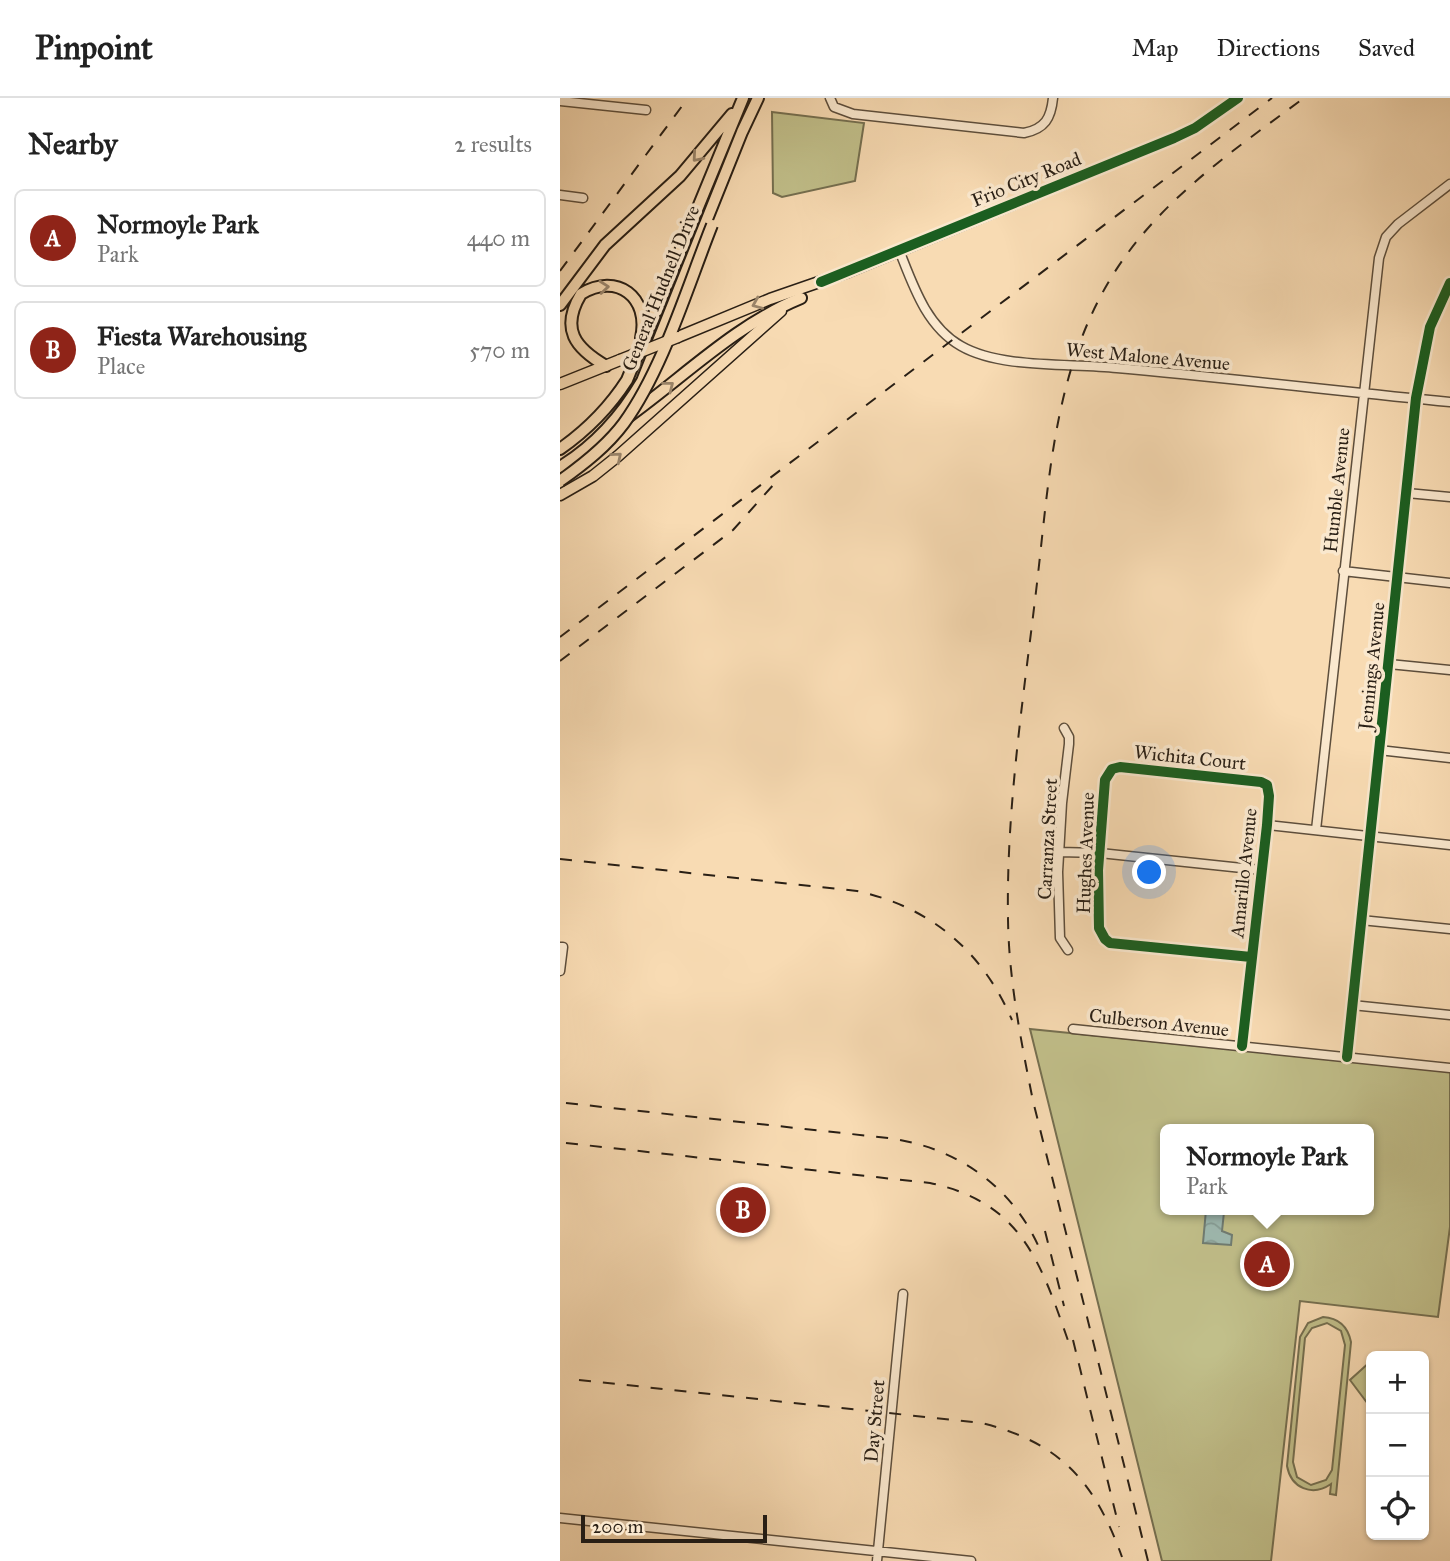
<!DOCTYPE html>
<meta charset="utf-8">
<style>
body{margin:0;font-family:"IM FELL Great Primer",serif;background:#f2f2f2;color:#222}
.controls{position:absolute;right:21px;bottom:21px;display:grid;overflow:hidden;border-radius:10px;box-shadow:0 2px 5px #0004}
.controls button{width:63px;height:63px;display:grid;place-items:center;padding:0;border:0;border-bottom:2px solid #e0e0e0;background:#fff;color:#222;font:35px sans-serif}
.scale{position:absolute;left:21px;bottom:18px;width:186px;box-sizing:border-box;padding-left:7px;border:4px solid #291f15;border-top:0;font-size:19px;line-height:24px;white-space:nowrap;color:#291f15;-webkit-text-stroke:5px #fae8ce;paint-order:stroke}
.you{position:absolute;left:590px;top:775px;width:24px;height:24px;margin:-18px;border:5px solid #fff;border-radius:50%;background:#1a73e8;box-shadow:0 0 0 10px #1a73e833}
.badge{display:grid;place-items:center;width:46px;height:46px;border-radius:50%;background:#8f2418;color:#fff;font-size:23px;font-weight:700}
.pin{position:absolute;translate:-50% -50%;border:4px solid #fff;box-shadow:0 2px 7px #0006}
.popup{position:absolute;left:600px;top:1026px;width:214px;height:91px;box-sizing:border-box;display:grid;place-content:center;border-radius:10px;background:#fff;filter:drop-shadow(0 2px 5px #0005);font-size:23px;white-space:nowrap;color:#767676}
.popup b{font-size:26px;color:#222}
.popup::after{content:'';position:absolute;left:50%;top:100%;margin-left:-14px;border:14px solid transparent;border-top-color:#fff}
.list{margin:0;padding:0;list-style:none}
h2{display:flex;justify-content:space-between;align-items:center;height:91px;margin:0;padding:0 28px;font-size:30px}
h2 small{font-size:23px;font-weight:400;color:#767676}
.list li{display:grid;grid-template-columns:46px 1fr auto;gap:21px;align-items:center;box-sizing:border-box;height:98px;margin:0 14px 14px;padding:0 14px;border:2px solid #e0e0e0;border-radius:10px}
.list b{display:block;font-size:26px;white-space:nowrap}
.list p{margin:0;font-size:23px;white-space:nowrap;color:#767676}
.list em{font-size:23px;font-style:normal;color:#767676}
.icon{flex:none;width:38px;height:38px;fill:none;stroke:currentColor;stroke-width:2;stroke-linecap:round;stroke-linejoin:round}
.map{position:relative;flex:none;width:890px;height:1463px;overflow:hidden}
header{display:flex;align-items:center;gap:42px;box-sizing:border-box;height:98px;padding:0 35px;background:#fff;border-bottom:2px solid #e0e0e0}
header strong{font-size:33px}
nav{display:flex;gap:38px;margin-inline-start:auto;font-size:24px}
main{display:flex}
aside{flex:1;background:#fff}
.map>svg:first-child{display:block}
.park{fill:#c1bf8a;stroke:#756f50;stroke-width:2;fill-rule:evenodd}
.water{fill:url(#water-waves);stroke:#6f7c73;stroke-width:2}
.lines{fill:none;stroke-linecap:round;stroke-linejoin:round}
.minor-casing{stroke:#5d4e3c;stroke-width:11}
.major-casing{stroke:#291f15;stroke-width:13}
.highway-casing{stroke:#291f15;stroke-width:14}
.minor{stroke:#fae8ce;stroke-width:8}
.major{stroke:#f8dbb3;stroke-width:10}
.highway{stroke:#f8dbb3;stroke-width:10}
.rail{stroke:#291f15;stroke-width:2;stroke-dasharray:12 12;stroke-linecap:butt}
.major-bridge-casing{stroke:#291f15;stroke-width:13;stroke-linecap:butt}
.highway-bridge-casing{stroke:#291f15;stroke-width:14;stroke-linecap:butt}
.major-bridge{stroke:#f8dbb3;stroke-width:10}
.highway-bridge{stroke:#f8dbb3;stroke-width:10}
.cycleway-casing{stroke:#fae8ce;stroke-width:15}
.cycleway{stroke:#1b5e20;stroke-width:10}
.oneway{stroke:#9b866c}
.labels{text-anchor:middle;stroke-width:7;stroke-linejoin:round;paint-order:stroke}
.street-label{font-size:19px;fill:#291f15;stroke:#fae8ce}
</style>
<header>
<strong>Pinpoint</strong>
<nav><a>Map</a><a>Directions</a><a>Saved</a></nav>
</header>
<main>
<aside>
<h2>Nearby<small>2 results</small></h2>
<ul class="list">
<li><span class="badge">A</span><div><b>Normoyle Park</b><p>Park</p></div><em>440 m</em></li>
<li><span class="badge">B</span><div><b>Fiesta Warehousing</b><p>Place</p></div><em>570 m</em></li>
</ul>
</aside>
<div class="map">
<svg width="890" height="1463" viewBox="0 0 890 1463">
<defs>
<pattern id="water-waves" width="16" height="10" patternUnits="userSpaceOnUse" patternTransform="scale(1.75)"><rect width="16" height="10" fill="#9ebab2"/><path d="M0 5q4-4 8 0t8 0" fill="none" stroke="#889f98"/></pattern>
</defs>
<rect width="100%" height="100%" fill="#f8dbb3"/>
<filter id="stains"><feTurbulence type="fractalNoise" baseFrequency=".00286" numOctaves="4"/><feColorMatrix values="0 0 0 0 .2 0 0 0 0 .09 0 0 0 0 .02 0 0 0 .5 -.17"/></filter>
<radialGradient id="worn" r=".72"><stop offset=".6" stop-color="#630" stop-opacity="0"/><stop offset="1" stop-color="#630" stop-opacity=".3"/></radialGradient>
<path class="park" d="M 212,14 L 304,25 L 295,83 L 222,99 L 213,95 Z
M 470,931 L 890,973 L 890,1129 L 878,1219 L 740,1203 L 711,1463 L 602,1463 ZM 606,1031 L 808,1031 L 808,1112 L 606,1112 Z
M 763,1219 C 779,1220 788,1229 791,1244 L 776,1397 L 770,1396 L 771,1386 C 752,1399 731,1390 727,1368 L 740,1239 L 748,1225 ZM 767,1225 L 781,1233 L 785,1247 L 772,1372 L 766,1382 L 751,1387 L 737,1379 L 733,1364 L 745,1240 L 752,1230 Z
M 811,1263 L 811,1310 L 790,1282 Z"/>
<path class="water" d="M 646,1112 L 662,1112 L 664,1114 L 662,1133 L 672,1137 L 671,1147 L 643,1145 Z"/>
<g class="lines">
<g class="minor-casing">
<path id="minor" d="M 270,0 L 274,9 L 293,16 L 464,35 C 485,31 491,20 493,0
M 0,3 L 86,12
M 0,97 L 23,100
M 339,152 C 353,187 366,228 401,248 C 441,271 510,265 557,270 C 668,280 779,293 890,304
M 847,395 L 890,399
M 783,473 L 890,485
M 829,566 L 890,572
M 504,630 L 509,639 L 509,646 L 502,705 L 498,774 L 500,840 L 508,852
M 819,652 L 890,660
M 707,727 L 890,747
M 756,732 L 819,160 L 826,139 L 838,126 L 890,86
M 499,754 L 540,755 L 701,772
M 801,822 L 890,831
M 0,849 L 3,849 L 0,873
M 792,907 L 890,917
M 513,931 L 890,970
M 682,948 L 707,727 L 709,698 L 707,687 L 701,684 L 560,669 L 552,671 L 545,682 L 538,772 L 539,830 L 545,841 L 550,845 L 691,859
M 787,959 L 856,300 L 870,229 L 890,185
M 0,1420 L 411,1463
M 317,1463 L 343,1196"/>
</g>
<g class="major-casing">
<path id="major" d="M 118,239 L 210,201 L 288,174 L 614,40 L 635,30 L 678,0
M 0,286 L 60,262
M 0,397 L 33,378 L 58,358 L 221,213"/>
</g>
<g class="highway-casing">
<path id="highway" d="M 0,207 L 45,147 L 120,78 L 172,16
M 46,268 C 15,250 0,231 21,196 C 57,174 90,199 81,240
M 68,319 C 125,278 175,227 241,200
M 0,351 C 27,332 49,310 67,282 L 183,0
M 0,369 C 34,348 62,317 82,283 L 182,34 L 198,0"/>
</g>
<use href="#minor" class="minor"/>
<use href="#major" class="major"/>
<use href="#highway" class="highway"/>
<path class="rail" d="M 0,173 L 128,0
M 0,539 L 712,0
M 0,563 L 173,432 L 215,385
M 0,761 L 297,793 C 371,809 423,854 452,922
M 6,1005 L 328,1040 C 397,1049 454,1089 481,1154
M 6,1045 L 370,1085 C 465,1105 482,1169 511,1251
M 485,1133 L 504,1208
M 513,1242 L 559,1429
M 19,1282 L 422,1325 C 501,1345 535,1384 562,1459
M 588,1463 L 473,1003 C 461,943 449,883 448,822 C 446,709 464,597 477,485 C 489,382 494,277 548,185 C 594,106 671,54 744,0"/>
<g class="major-bridge-casing">
<path id="major-bridge" d="M 60,262 L 118,239"/>
</g>
<g class="highway-bridge-casing">
<path id="highway-bridge" d="M 0,383 C 24,366 47,348 64,325 C 103,271 127,190 152,127"/>
</g>
<use href="#major-bridge" class="major-bridge"/>
<use href="#highway-bridge" class="highway-bridge"/>
<g class="cycleway-casing">
<path id="cycleway" d="M 261,184 L 614,40 L 635,30 L 678,0
M 682,948 L 707,727 L 709,698 L 707,687 L 701,684 L 560,669 L 552,671 L 545,682 L 538,772 L 539,830 L 545,841 L 550,845 L 691,859
M 787,959 L 856,300 L 870,229 L 890,185"/>
</g>
<use href="#cycleway" class="cycleway"/>
</g>
<defs><path id="oneway-chevron" d="M-2-3.5L2.5 0L-2 3.5" fill="none" stroke-width="1.6" stroke-linecap="round" stroke-linejoin="round" transform="scale(1.75)"/></defs>
<g class="oneway">
<use href="#oneway-chevron" transform="translate(137 59) rotate(131)"/>
<use href="#oneway-chevron" transform="translate(44 189) rotate(-5)"/>
<use href="#oneway-chevron" transform="translate(197 206) rotate(157)"/>
<use href="#oneway-chevron" transform="translate(109 288) rotate(-38)"/>
<use href="#oneway-chevron" transform="translate(57 359) rotate(-40)"/>
</g>
<g class="labels">
<g class="street-label">
<text transform="translate(466 81) rotate(-22)" y="7">Frio City Road</text>
<text transform="translate(100 190) rotate(-68)" y="7">General Hudnell Drive</text>
<text transform="translate(588 258) rotate(5)" y="7">West Malone Avenue</text>
<text transform="translate(776 392) rotate(-84)" y="7">Humble Avenue</text>
<text transform="translate(811 568) rotate(-84)" y="7">Jennings Avenue</text>
<text transform="translate(630 659) rotate(6)" y="7">Wichita Court</text>
<text transform="translate(487 741) rotate(-87)" y="7">Carranza Street</text>
<text transform="translate(525 755) rotate(-88)" y="7">Hughes Avenue</text>
<text transform="translate(683 775) rotate(-84)" y="7">Amarillo Avenue</text>
<text transform="translate(599 924) rotate(6)" y="7">Culberson Avenue</text>
<text transform="translate(314 1323) rotate(-85)" y="7">Day Street</text>
</g>
</g>
<rect width="100%" height="100%" filter="url(#stains)"/>
<rect width="100%" height="100%" fill="url(#worn)"/>
</svg>
<div class="controls">
<button>+</button>
<button>−</button>
<button><svg class="icon" aria-label="locate" viewBox="0 0 24 24"><circle cx="12" cy="12" r="6"/><path d="M12 2v4M12 18v4M2 12h4M18 12h4"/></svg></button>
</div>
<div class="scale">200 m</div>
<div class="you"></div>
<div class="pin badge" style="left:707px;top:1166px">A</div>
<div class="popup"><b>Normoyle Park</b>Park</div>
<div class="pin badge" style="left:183px;top:1112px">B</div>
</div>
</main>
